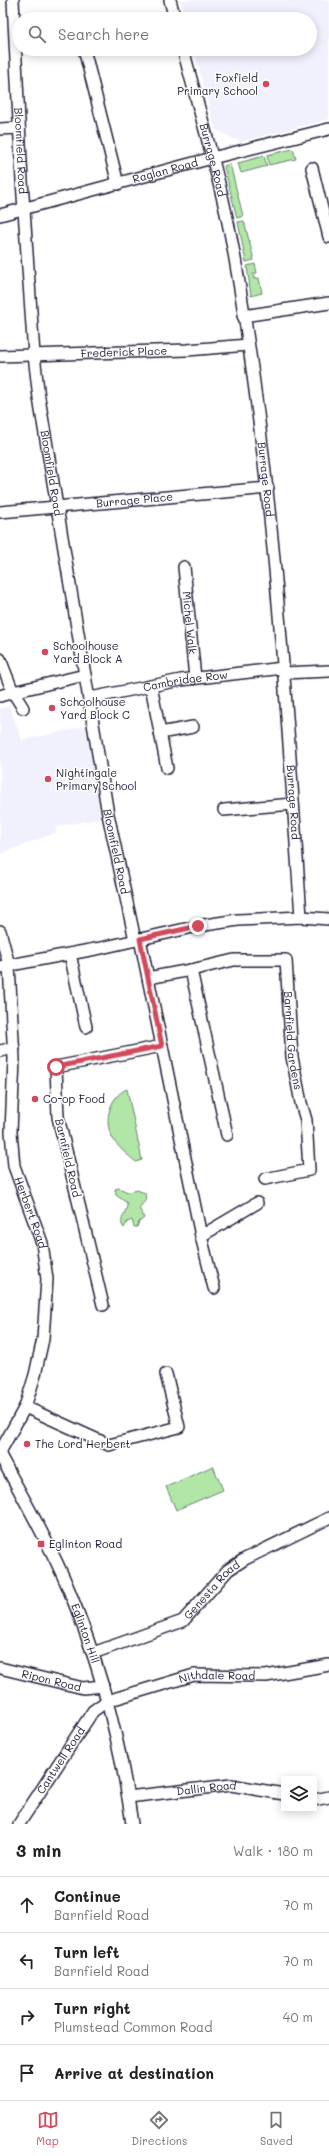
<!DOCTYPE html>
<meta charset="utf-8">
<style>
body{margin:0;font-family:Mali,sans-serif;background:#f6f6f6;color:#222}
.controls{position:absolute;right:12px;bottom:12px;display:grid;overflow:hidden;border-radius:4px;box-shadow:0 2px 10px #0003}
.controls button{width:36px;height:36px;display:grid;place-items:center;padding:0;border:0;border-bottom:1px solid #e0e0e0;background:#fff;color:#222;font:20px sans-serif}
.stop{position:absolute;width:12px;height:12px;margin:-9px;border:3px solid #d1495b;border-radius:50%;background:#fff}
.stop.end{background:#d1495b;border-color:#fff;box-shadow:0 1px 4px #0008}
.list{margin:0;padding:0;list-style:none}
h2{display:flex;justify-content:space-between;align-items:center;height:52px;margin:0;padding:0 16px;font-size:17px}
h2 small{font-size:13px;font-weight:400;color:#767676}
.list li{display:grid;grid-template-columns:26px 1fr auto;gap:12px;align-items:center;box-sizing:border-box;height:56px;padding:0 16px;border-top:1px solid #e0e0e0}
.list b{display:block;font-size:15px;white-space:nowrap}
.list p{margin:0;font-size:13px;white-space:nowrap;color:#767676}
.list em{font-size:13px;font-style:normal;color:#767676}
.icon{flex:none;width:22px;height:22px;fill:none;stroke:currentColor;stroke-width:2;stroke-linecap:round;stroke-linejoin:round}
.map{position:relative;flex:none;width:329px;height:1824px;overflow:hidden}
.search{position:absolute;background:#fff;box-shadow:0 2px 10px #0003;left:12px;right:12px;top:12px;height:44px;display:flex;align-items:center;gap:10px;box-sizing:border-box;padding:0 14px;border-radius:22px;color:#767676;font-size:15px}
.sheet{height:276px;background:#fff}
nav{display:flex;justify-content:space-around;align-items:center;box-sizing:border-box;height:56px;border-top:1px solid #e0e0e0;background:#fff;font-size:11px;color:#767676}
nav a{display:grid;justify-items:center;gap:2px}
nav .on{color:#d1495b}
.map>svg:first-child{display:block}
.built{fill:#f0f1fd}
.green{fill:#b1e6a7;stroke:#6a8471}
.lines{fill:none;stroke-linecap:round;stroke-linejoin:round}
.minor-casing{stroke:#22223b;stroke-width:14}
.minor{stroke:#fff;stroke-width:11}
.route{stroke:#d1495b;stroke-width:5}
.poi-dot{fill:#d1495b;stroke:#fff;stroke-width:1.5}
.labels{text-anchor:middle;stroke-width:3;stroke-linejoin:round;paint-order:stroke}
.poi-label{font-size:11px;fill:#22223b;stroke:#fff;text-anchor:start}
.street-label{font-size:11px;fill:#22223b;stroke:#fff}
</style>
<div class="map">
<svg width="329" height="1824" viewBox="0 0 329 1824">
<rect width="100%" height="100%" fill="#fff"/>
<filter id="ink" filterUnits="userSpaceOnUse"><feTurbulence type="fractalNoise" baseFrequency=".025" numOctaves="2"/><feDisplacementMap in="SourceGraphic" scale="8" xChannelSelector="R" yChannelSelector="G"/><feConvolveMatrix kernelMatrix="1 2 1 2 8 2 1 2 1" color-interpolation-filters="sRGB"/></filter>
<g filter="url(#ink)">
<path class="built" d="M 181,0 L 329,0 L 329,119 L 240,142 L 215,129 L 194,49 L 310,49 L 310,19 L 186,19 Z
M 9,706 L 22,740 L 88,726 L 103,818 L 55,827 L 57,832 L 0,854 L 0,709 Z"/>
<path class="green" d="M 293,149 L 296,159 L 269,165 L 267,155 Z
M 264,156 L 267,166 L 241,173 L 238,163 Z
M 230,164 L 243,216 L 237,218 L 224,166 Z
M 244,221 L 254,260 L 246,262 L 238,222 Z
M 255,264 L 257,273 L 253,274 L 254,279 L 259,278 L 262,293 L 251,296 L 247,266 Z
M 127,1089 L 142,1160 L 136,1162 C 128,1155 117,1147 112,1137 C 103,1121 110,1096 127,1089 Z
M 119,1188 L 128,1192 L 137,1190 L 145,1193 L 146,1200 L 139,1208 L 144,1218 L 139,1222 L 137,1227 L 134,1227 L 132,1220 L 127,1222 L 124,1228 L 122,1225 C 120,1216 128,1211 127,1203 L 116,1195 L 115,1189 Z
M 213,1466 L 223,1490 L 176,1510 L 166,1487 Z"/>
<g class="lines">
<g class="minor-casing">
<g id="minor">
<path id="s1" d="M 13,0 L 22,181 L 34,355 L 39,398 L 108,814 L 135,940"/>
<path d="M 170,0 L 175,19"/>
<path d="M 84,49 L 118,184"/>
<path id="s2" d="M 183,49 C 201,118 223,188 235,259 C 273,477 286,697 301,917"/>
<path d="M 0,129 L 19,128"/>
<path d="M 312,168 L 329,237"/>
<path id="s3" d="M 0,215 L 212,158 L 329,129"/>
<path d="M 243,316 L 329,303"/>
<path id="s4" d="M 0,356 L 187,350 L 248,345"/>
<path id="s5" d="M 0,512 L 268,488"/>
<path id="s6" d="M 184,567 L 195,678"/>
<path d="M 0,659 L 13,692 L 0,696"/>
<path d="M 283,673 L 329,671"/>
<path d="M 151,686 L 167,768"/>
<path id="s7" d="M 90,698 L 181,680 L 283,668"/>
<path d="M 23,708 L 13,692 L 85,675"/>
<path d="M 160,733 L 193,727"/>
<path d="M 224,810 L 293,804"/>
<path id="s8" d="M 0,931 L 9,965 L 14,1059 L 11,1132 L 14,1166 L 42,1243 L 47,1279 L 43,1339 L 35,1375 L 25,1407 L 0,1452"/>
<path d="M 70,954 L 86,1027"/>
<path d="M 0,967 L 101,948 L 198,926 L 238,920 L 301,917 L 329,919"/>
<path id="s9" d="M 191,970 L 234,960 L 286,960 L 292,1057 L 301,1103 L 306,1120 L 309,1170 L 265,1179"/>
<path d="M 148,978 L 191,970 L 227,1135"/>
<path d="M 162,1046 L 201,1236 L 214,1288"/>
<path d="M 0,1051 L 14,1048"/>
<path d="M 201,1236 L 257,1203"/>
<path d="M 103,1305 L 58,1117 L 56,1067 L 162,1046 L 140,939"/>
<path d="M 25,1407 L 109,1445 L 179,1427 L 166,1374"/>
<path id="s10" d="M 0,1455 C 24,1500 50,1544 69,1590 C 100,1665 121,1744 132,1824"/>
<path id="s11" d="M 93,1653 L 183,1621 L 228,1570 L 245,1559 L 329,1518"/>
<path id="s12" d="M 0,1668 L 83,1688 L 103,1686"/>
<path id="s13" d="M 128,1797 L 231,1785 L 284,1794"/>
<path d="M 314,1800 L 329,1797"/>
<path id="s14" d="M 19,1824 L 93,1711 L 107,1701 L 194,1675 L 266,1676 L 329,1665"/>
</g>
</g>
<use href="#minor" class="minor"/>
</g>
</g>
<g class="lines" filter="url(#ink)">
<path class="route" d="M 56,1067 L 162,1046 L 140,939 L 198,926"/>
</g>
<g class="poi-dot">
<circle cx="266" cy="84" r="4"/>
<circle cx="45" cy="652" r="4"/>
<circle cx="52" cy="708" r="4"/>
<circle cx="48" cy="779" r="4"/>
<circle cx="35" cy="1099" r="4"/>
<circle cx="27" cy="1444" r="4"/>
<rect x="37" y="1540" width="8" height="8" rx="2"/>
</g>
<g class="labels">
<g class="poi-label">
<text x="258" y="82" text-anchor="end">Foxfield<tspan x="258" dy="13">Primary School</tspan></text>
<text x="53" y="650">Schoolhouse<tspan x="53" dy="13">Yard Block A</tspan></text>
<text x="60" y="706">Schoolhouse<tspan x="60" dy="13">Yard Block C</tspan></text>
<text x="56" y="777">Nightingale<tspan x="56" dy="13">Primary School</tspan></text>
<text x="43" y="1103">Co-op Food</text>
<text x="35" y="1448">The Lord Herbert</text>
<text x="49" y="1548">Eglinton Road</text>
</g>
<g class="street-label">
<text dy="4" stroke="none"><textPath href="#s1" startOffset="151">Bloomfield Road</textPath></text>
<text dy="4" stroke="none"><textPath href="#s2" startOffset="115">Burrage Road</textPath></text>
<text dy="4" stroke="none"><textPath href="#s3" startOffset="171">Raglan Road</textPath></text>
<text dy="4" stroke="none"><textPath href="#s4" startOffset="124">Frederick Place</textPath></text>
<text dy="4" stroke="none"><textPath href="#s1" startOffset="475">Bloomfield Road</textPath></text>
<text dy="4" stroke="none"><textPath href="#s2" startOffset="439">Burrage Road</textPath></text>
<text dy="4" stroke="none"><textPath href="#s5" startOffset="135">Burrage Place</textPath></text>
<text dy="4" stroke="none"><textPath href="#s6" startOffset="56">Michel Walk</textPath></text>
<text dy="4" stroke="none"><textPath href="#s7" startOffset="97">Cambridge Row</textPath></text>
<text dy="4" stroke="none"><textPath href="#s2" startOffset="763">Burrage Road</textPath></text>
<text dy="4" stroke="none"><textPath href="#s1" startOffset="859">Bloomfield Road</textPath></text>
<text dy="4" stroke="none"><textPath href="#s9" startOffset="177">Barnfield Gardens</textPath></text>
<text transform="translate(68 1158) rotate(77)" y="4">Barnfield Road</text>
<text dy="4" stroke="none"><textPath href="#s8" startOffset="286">Herbert Road</textPath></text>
<text dy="4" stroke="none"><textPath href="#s11" startOffset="138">Genesta Road</textPath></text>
<text dy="4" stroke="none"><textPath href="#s10" startOffset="198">Eglinton Hill</textPath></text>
<text dy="4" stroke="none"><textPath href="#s14" startOffset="266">Nithdale Road</textPath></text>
<text dy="4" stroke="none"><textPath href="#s12" startOffset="53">Ripon Road</textPath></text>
<text dy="4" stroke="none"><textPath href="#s14" startOffset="76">Cantwell Road</textPath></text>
<text dy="4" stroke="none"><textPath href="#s13" startOffset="79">Dallin Road</textPath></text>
</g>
</g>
</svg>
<div class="controls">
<button><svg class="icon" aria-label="layers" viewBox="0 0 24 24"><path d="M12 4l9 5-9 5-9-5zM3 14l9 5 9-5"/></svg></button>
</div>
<div class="stop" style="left:56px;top:1067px"></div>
<div class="stop end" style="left:198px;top:926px"></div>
<div class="search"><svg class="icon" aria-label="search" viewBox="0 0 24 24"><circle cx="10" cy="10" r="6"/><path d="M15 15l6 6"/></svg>Search here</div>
</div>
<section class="sheet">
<h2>3 min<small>Walk · 180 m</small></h2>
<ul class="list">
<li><svg class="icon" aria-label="ahead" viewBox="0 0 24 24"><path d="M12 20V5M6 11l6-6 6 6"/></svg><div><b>Continue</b><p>Barnfield Road</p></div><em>70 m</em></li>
<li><svg class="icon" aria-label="left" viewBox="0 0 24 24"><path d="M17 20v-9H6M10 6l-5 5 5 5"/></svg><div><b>Turn left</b><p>Barnfield Road</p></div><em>70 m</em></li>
<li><svg class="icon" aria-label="right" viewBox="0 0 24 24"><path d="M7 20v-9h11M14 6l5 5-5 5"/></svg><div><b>Turn right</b><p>Plumstead Common Road</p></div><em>40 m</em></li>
<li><svg class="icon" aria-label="arrive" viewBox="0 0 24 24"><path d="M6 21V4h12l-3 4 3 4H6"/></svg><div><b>Arrive at destination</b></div></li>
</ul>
</section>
<nav>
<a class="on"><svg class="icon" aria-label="map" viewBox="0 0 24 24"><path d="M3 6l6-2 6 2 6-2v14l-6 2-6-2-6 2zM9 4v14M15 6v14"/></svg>Map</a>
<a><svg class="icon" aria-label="directions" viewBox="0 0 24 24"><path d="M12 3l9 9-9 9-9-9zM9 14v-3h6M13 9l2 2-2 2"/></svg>Directions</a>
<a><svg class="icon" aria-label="saved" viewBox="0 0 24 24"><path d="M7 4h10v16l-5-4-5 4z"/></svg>Saved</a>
</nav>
